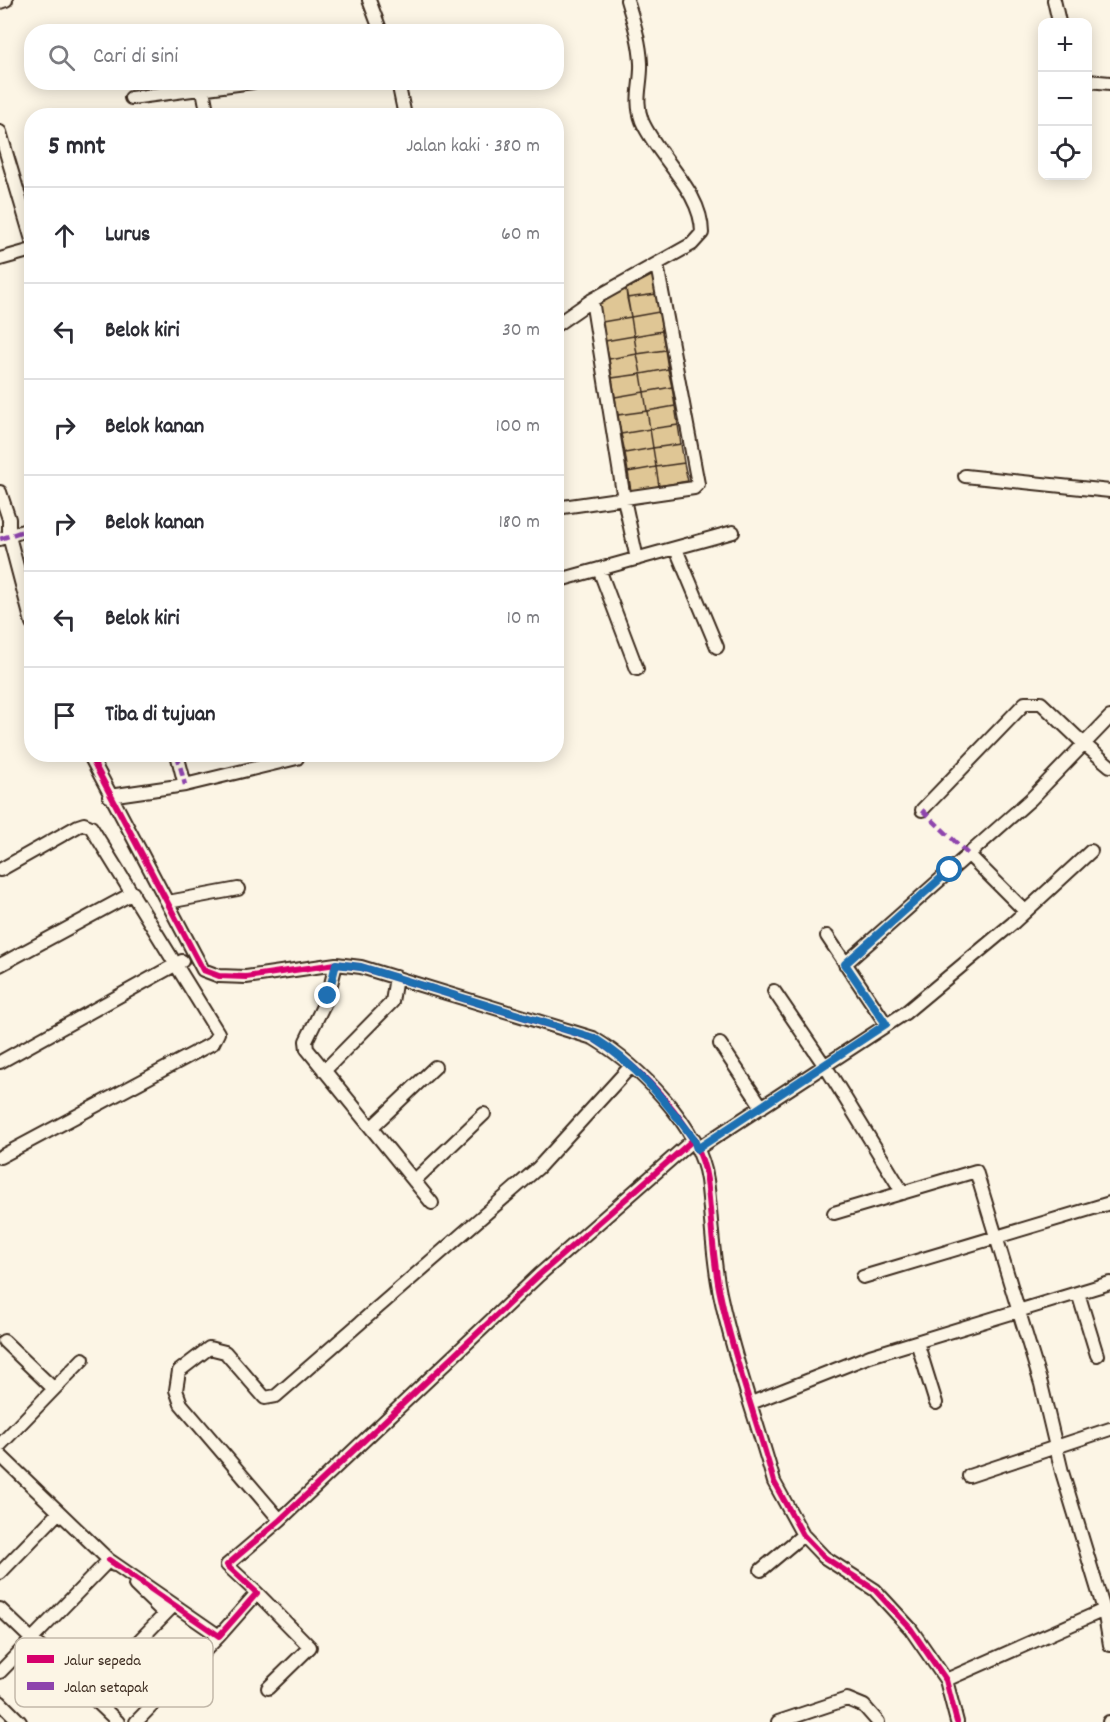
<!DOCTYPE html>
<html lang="id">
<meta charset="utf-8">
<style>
body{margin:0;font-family:Dekko,sans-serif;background:#f2f2f3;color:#2b2b33}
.controls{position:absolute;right:18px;top:18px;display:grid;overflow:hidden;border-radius:12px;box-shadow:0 3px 15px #0003}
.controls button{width:54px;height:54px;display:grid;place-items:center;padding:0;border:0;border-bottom:2px solid #e1e1e2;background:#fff;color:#2b2b33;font:30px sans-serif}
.stop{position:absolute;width:18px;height:18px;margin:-14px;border:4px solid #1f6fb2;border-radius:50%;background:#fff}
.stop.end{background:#1f6fb2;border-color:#fff;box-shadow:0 2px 6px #0008}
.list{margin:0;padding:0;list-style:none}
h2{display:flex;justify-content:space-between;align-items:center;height:78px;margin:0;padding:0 24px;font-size:26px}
h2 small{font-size:20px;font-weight:400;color:#7c7c81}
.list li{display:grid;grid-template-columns:39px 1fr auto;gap:18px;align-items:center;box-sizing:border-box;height:96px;padding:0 24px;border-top:2px solid #e1e1e2}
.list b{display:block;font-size:22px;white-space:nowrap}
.list em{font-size:20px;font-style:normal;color:#7c7c81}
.icon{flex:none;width:33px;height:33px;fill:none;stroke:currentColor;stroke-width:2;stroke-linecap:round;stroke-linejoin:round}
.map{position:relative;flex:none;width:1110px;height:1722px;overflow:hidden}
.search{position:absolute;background:#fff;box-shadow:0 3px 15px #0003;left:24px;top:24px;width:540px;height:66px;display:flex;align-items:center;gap:15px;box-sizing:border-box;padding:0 21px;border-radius:24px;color:#7c7c81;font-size:22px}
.panel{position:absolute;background:#fff;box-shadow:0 3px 15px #0003;left:24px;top:108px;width:540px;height:654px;border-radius:24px}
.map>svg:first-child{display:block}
.building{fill:#dfc695;stroke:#3b2a1e;stroke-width:1.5}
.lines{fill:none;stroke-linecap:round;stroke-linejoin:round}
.minor-casing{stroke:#3b2a1e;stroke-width:16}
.minor{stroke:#fcf5e5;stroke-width:12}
.quiet{stroke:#8e44ad;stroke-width:4.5;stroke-dasharray:9 4.5;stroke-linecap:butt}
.cycleway-casing{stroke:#fcf5e5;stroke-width:10}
.cycleway{stroke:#d6006c;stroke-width:6}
.route{stroke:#1f6fb2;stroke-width:8}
.key{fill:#fcf5e5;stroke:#c2b8a9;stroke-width:1.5}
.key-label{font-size:16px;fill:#3b2a1e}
</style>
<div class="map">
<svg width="1110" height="1722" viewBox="0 0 1110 1722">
<rect width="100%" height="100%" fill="#fcf5e5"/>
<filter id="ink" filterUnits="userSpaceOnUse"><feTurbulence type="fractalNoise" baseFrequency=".0167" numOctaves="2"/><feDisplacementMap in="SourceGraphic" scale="12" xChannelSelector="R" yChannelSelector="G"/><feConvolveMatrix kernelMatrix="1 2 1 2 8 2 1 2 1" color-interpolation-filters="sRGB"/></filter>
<g filter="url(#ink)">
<path class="building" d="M 653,275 L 656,294 L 627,298 L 626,289 Z
M 626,289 L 631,317 L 602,322 L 599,303 Z
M 656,294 L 659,312 L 631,317 L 627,298 Z
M 659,312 L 662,331 L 634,336 L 631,317 Z
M 631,317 L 634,336 L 605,341 L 602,322 Z
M 662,331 L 665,350 L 637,354 L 634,336 Z
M 634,336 L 637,354 L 609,359 L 605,341 Z
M 665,350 L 668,369 L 641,374 L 637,354 Z
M 637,354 L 641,374 L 612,378 L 609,359 Z
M 668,369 L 672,387 L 644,392 L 641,374 Z
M 641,374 L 644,392 L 615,397 L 612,378 Z
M 672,387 L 675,406 L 647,411 L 644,392 Z
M 644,392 L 647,411 L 618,415 L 615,397 Z
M 675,406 L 678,425 L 650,429 L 647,411 Z
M 647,411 L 650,429 L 621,434 L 618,415 Z
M 678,425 L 681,444 L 653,448 L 650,429 Z
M 650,429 L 653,448 L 625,453 L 621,434 Z
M 681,444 L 684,463 L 656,467 L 653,448 Z
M 653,448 L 656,467 L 628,472 L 625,453 Z
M 684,463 L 688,481 L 659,486 L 656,467 Z
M 656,467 L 659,486 L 631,491 L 628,472 Z"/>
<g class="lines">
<g class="minor-casing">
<path id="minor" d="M 369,0 L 381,32
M 1054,0 L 1059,22
M 0,2 L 6,0
M 1088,81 L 1110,83
M 398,82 L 405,116
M 203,90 L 208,116
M 131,98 L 253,82
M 0,132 L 32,240
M 0,259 L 32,250
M 592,300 L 624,499 L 637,559
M 556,325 L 592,300 L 692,244 L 702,233 C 702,191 658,158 642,121 C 634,100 642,83 641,63 C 640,41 633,20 627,0
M 965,476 L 1110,491
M 0,492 L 9,519 L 9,536 L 32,623
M 556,508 L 694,488 L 698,484 L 657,265
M 0,539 L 32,528
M 676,549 L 717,647
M 599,569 L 637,669
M 556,581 L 733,532
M 1110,717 L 1084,744 L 1110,766
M 89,754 L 203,970 L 219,976 L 246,977 L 336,964 L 361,967 L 593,1038 C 639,1066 699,1125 707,1180 C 712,1219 712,1260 721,1298 C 734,1360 757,1421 774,1482 L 803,1535 L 824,1557 L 875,1590 L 910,1628 L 946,1680 L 957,1722
M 177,754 L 185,785
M 109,796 L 185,785 L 297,758
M 968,854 L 1025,911
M 0,870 L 78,826 L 84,824 L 91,827 L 218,1033 L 213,1043 L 0,1157
M 168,902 L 238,889
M 827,936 L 886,1024
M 336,964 L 328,996 L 306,1041 L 307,1049 L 432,1203
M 845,964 L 1031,799 L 1084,744 L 1041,703 L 1025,703 L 922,810
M 0,965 L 133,893
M 774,991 L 829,1072 L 903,1193
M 720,1044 L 762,1107
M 0,1062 L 182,961
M 324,1071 L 392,1002 L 396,977
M 371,1128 L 435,1067
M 697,1149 L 905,1013 L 1013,923 L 1091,851
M 414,1181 L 484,1114
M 834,1213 L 976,1171 L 1041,1384 L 1062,1472 L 1104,1610 L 1110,1645
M 863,1277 L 1110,1203
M 1078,1293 L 1097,1355
M 4,1341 L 54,1389
M 917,1342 L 936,1403
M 751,1403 L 870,1356 L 1110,1283
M 0,1445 L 83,1359
M 0,1455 L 114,1565
M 969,1476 L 1110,1429
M 280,1520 L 181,1404 L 176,1390 L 179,1371 L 209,1348 L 225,1352 L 265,1398 L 276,1396 L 538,1168 L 631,1066
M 109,1560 L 219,1636 L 257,1593 L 227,1565 L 280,1520 L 539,1275 L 694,1139
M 761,1570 L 803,1535
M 0,1573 L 59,1512
M 135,1585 L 165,1614
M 257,1593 L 310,1647 L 268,1688
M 0,1609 L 118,1722
M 0,1672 L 109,1560
M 946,1680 L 1104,1610
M 88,1693 L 171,1608
M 0,1702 L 20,1722
M 136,1722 L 219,1636
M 778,1722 L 847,1699 L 864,1706 L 878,1722
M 1109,1722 L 1110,1722"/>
</g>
<use href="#minor" class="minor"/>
<path class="quiet" d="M 0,539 L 32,528
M 177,754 L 185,785
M 922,810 L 968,854
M 1109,1722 L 1110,1722"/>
<g class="cycleway-casing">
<path id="cycleway" d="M 89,754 L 203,970 L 219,976 L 246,977 L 336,964 L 361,967 L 593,1038 C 639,1066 699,1125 707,1180 C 712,1219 712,1260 721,1298 C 734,1360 757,1421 774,1482 L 803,1535 L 824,1557 L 875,1590 L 910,1628 L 946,1680 L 957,1722
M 109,1560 L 219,1636 L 257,1593 L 227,1565 L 280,1520 L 539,1275 L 694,1139"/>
</g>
<use href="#cycleway" class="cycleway"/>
</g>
</g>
<g class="lines" filter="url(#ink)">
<path class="route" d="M 328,996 L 336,964 L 361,967 L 594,1038 C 636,1064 665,1101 694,1139 L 697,1149 L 886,1024 L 845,964 L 950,870"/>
</g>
<rect x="15" y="1638" width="198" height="69" rx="9" class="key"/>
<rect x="27" y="1655" width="27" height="8" fill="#d6006c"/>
<rect x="27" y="1682" width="27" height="8" fill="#8e44ad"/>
<g class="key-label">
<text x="64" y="1665">Jalur sepeda</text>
<text x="64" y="1692">Jalan setapak</text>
</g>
</svg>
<div class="controls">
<button>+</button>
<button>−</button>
<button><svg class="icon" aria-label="locate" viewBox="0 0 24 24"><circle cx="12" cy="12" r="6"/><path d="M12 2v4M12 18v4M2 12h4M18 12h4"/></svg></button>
</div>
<div class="stop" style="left:950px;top:870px"></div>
<div class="stop end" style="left:328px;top:996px"></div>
<div class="search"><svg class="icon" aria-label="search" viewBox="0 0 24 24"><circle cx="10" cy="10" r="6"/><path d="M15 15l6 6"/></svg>Cari di sini</div>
<section class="panel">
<h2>5 mnt<small>Jalan kaki · 380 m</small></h2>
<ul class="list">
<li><svg class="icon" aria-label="ahead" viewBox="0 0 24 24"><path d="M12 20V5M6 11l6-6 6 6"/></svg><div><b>Lurus</b></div><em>60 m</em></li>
<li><svg class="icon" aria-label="left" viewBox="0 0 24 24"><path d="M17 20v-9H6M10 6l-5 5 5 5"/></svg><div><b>Belok kiri</b></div><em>30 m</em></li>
<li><svg class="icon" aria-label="right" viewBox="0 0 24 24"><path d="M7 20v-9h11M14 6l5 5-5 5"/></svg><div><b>Belok kanan</b></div><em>100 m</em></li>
<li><svg class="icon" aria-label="right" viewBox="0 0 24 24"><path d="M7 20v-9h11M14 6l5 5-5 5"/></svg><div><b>Belok kanan</b></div><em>180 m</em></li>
<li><svg class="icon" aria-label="left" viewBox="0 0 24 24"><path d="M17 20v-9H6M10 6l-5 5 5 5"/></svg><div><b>Belok kiri</b></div><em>10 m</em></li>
<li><svg class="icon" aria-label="arrive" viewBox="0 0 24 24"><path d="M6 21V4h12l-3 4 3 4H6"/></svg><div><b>Tiba di tujuan</b></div></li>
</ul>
</section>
</div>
